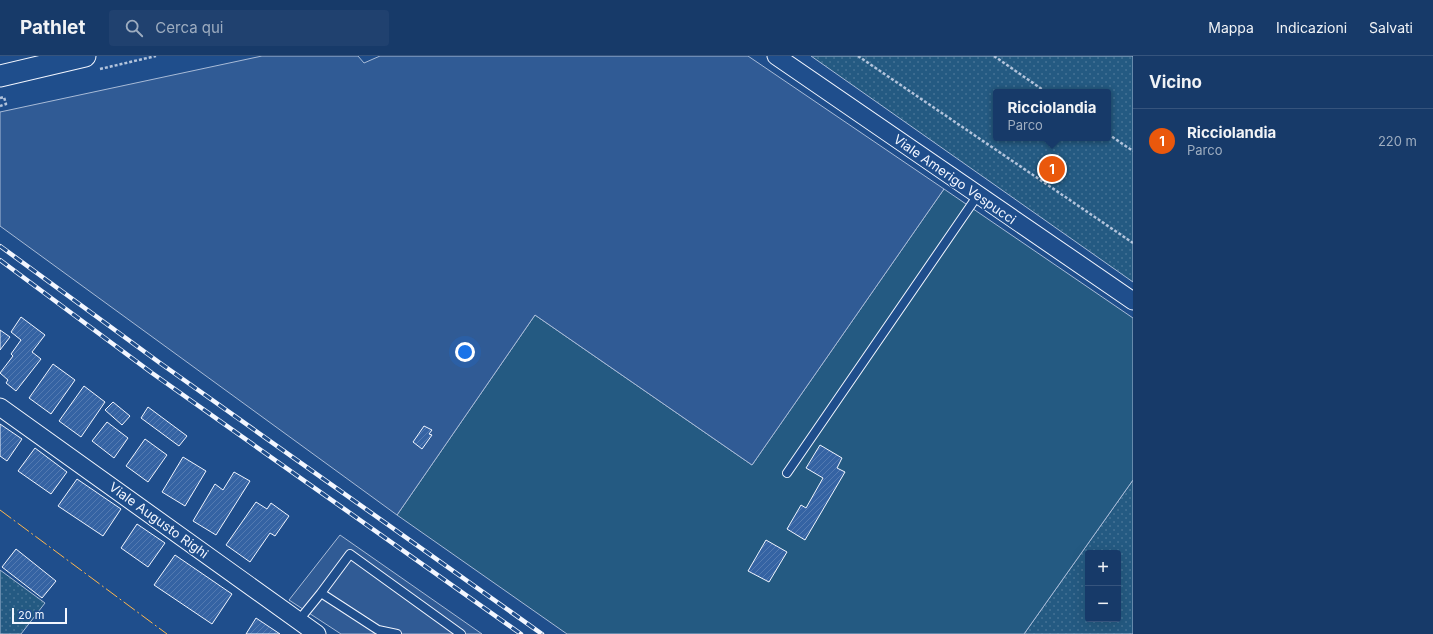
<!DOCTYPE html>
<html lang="it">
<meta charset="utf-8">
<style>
body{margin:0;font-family:Inter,sans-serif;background:#20416f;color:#f1f3f6}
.controls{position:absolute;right:12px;bottom:12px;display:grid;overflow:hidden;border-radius:4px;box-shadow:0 4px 16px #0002}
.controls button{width:36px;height:36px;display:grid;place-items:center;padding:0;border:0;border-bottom:1px solid #36547d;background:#173a69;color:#f1f3f6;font:20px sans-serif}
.scale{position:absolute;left:12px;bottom:10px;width:55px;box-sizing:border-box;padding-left:4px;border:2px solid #f2f6ff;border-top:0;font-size:11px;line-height:14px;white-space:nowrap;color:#f2f6ff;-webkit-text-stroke:3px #1f4e8c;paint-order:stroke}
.you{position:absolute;left:465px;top:296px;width:14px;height:14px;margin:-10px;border:3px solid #fff;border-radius:50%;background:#1a73e8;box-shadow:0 0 0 6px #1a73e833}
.badge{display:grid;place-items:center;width:26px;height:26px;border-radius:50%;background:#ea580c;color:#fff;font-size:13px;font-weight:700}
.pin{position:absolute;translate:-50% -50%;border:2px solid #fff;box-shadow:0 1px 4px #0006}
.popup{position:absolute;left:993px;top:33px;width:118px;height:52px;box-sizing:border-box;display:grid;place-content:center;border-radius:4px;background:#173a69;filter:drop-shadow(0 1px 3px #0005);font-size:13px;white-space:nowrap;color:#9eadc0}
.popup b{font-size:15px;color:#f1f3f6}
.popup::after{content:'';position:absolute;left:50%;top:100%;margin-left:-8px;border:8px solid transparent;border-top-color:#173a69}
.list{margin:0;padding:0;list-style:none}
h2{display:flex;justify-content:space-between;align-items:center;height:52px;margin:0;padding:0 16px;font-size:17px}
h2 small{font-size:13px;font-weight:400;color:#9eadc0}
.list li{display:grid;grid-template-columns:26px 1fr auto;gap:12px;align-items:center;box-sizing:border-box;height:64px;padding:0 16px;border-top:1px solid #36547d}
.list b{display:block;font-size:15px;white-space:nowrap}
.list p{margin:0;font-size:13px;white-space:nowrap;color:#9eadc0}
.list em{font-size:13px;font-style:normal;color:#9eadc0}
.icon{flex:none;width:22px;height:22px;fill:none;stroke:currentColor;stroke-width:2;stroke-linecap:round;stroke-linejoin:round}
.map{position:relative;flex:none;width:1133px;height:578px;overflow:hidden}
header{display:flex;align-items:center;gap:24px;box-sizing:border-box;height:56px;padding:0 20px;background:#173a69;border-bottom:1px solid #36547d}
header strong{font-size:19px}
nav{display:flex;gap:22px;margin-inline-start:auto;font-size:14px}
.search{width:280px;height:36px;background:#20416f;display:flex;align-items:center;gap:10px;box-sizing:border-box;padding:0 14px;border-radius:4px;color:#9eadc0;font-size:15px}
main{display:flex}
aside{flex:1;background:#173a69}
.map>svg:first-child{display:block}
.grass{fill:url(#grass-dots);stroke:#a8bbd7;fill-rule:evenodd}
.pitch{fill:#245a82;stroke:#a8bbd7}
.parking{fill:#305b95;stroke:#a8bbd7}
.building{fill:url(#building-hatch);stroke:#f2f6ff}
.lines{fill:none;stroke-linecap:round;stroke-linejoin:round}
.service-casing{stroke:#f2f6ff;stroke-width:10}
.minor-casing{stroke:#f2f6ff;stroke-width:19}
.tertiary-casing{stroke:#f2f6ff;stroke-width:23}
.path{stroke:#b3c4dc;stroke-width:2.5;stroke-dasharray:3 2;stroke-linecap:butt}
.service{stroke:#1f4e8c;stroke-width:8}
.minor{stroke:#1f4e8c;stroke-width:17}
.tertiary{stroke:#1f4e8c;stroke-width:21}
.rail-casing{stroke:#f2f6ff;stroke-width:4.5}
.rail{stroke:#1f4e8c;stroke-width:3;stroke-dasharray:9;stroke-linecap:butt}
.power{stroke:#ffb74d;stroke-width:1;stroke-dasharray:14 3 2 3;stroke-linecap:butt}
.labels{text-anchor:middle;stroke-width:3;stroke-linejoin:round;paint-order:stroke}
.street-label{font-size:13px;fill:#f2f6ff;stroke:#1f4e8c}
</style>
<header>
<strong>Pathlet</strong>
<div class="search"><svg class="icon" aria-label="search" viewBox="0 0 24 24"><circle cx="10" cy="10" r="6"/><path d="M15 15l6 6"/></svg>Cerca qui</div>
<nav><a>Mappa</a><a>Indicazioni</a><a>Salvati</a></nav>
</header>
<main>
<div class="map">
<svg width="1133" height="578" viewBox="0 0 1133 578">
<defs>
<pattern id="grass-dots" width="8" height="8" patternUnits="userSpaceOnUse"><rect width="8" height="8" fill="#245a82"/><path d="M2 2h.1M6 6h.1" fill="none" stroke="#447295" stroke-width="1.8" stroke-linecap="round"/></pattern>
<pattern id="building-hatch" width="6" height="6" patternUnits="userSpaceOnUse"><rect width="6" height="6" fill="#3563a3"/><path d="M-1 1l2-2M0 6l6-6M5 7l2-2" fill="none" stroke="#537ab1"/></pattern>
</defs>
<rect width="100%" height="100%" fill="#1f4e8c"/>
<path class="grass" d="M 811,0 L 1133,0 L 1133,226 ZM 996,36 L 1108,36 L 1108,82 L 996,82 Z
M 1133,424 L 1133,578 L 1024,578 ZM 1088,497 L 1118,497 L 1118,563 L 1088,563 Z
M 0,514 L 45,547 L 21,578 L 0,578 Z"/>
<path class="pitch" d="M 944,133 L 1133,262 L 1133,424 L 1024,578 L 567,578 L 397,459 L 535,259 L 752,409 Z"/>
<path class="parking" d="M 262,0 L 358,0 L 364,7 L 380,0 L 748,0 L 944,133 L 752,409 L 535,259 L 397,459 L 0,170 L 0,56 Z
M 340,479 L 482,578 L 341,578 L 289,544 Z"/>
<path class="building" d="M 21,261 L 45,279 L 32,296 L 41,303 L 16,335 L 6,327 L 8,324 L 0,317 L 13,300 L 11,298 L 21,284 L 11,276 Z
M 0,274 L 10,281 L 0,294 Z
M 53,308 L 75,324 L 51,358 L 29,342 Z
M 84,330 L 105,346 L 81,381 L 59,365 Z
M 113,346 L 130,360 L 122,369 L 105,354 Z
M 148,351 L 187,380 L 179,390 L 141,362 Z
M 107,366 L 128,382 L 114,402 L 92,385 Z
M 0,368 L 22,383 L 7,405 L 0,400 Z
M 424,370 L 432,374 L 429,378 L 432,379 L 422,393 L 413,386 Z
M 145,383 L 167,399 L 148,426 L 126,410 Z
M 820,389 L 842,402 L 837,412 L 845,416 L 805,484 L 787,473 L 801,449 L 806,452 L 823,422 L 806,412 Z
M 35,392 L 67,416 L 51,438 L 18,415 Z
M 183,401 L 206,415 L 185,450 L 162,436 Z
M 234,416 L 250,425 L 216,479 L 193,465 L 215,428 L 223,434 Z
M 77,423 L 121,453 L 103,480 L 58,450 Z
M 256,446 L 267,453 L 271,447 L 289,460 L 275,480 L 270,477 L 250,506 L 226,489 Z
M 137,468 L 165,487 L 148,511 L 121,492 Z
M 766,484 L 787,496 L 769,526 L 748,515 Z
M 16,493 L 56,525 L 42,542 L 2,511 Z
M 175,499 L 232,538 L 212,568 L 154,529 Z
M 256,562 L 280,578 L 246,578 Z"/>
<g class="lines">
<g class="service-casing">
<path id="service" d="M 787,417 L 978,139
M 299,564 L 321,537
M 397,578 L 378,574 L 321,537 L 350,498 L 461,578"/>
</g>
<g class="minor-casing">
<path id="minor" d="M 776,0 L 1133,245
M 0,351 L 317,578"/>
</g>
<g class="tertiary-casing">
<path id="tertiary" d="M 0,20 L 85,0"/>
</g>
<path class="path" d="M 858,0 L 1133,187
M 994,0 L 1046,36
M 100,13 L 156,0
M 0,42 L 4,41 L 6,48 L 0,50
M 1108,78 L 1133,95"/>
<use href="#service" class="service"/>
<use href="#minor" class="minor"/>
<use href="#tertiary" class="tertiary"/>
<g class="rail-casing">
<path id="rail" d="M 0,190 L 160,307 L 542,578
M 0,204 L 152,317 L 521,578"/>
</g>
<use href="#rail" class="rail"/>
<path class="power" d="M 0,454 L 167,578"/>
</g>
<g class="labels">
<g class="street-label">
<text transform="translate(955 123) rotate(35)" y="5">Viale Amerigo Vespucci</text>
<text transform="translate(159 464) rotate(36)" y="5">Viale Augusto Righi</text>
</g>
</g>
</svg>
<div class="controls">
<button>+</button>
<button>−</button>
</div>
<div class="scale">20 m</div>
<div class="you"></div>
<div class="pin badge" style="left:1052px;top:113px">1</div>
<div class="popup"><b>Ricciolandia</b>Parco</div>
</div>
<aside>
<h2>Vicino<small></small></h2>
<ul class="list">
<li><span class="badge">1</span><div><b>Ricciolandia</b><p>Parco</p></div><em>220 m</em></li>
</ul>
</aside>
</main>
